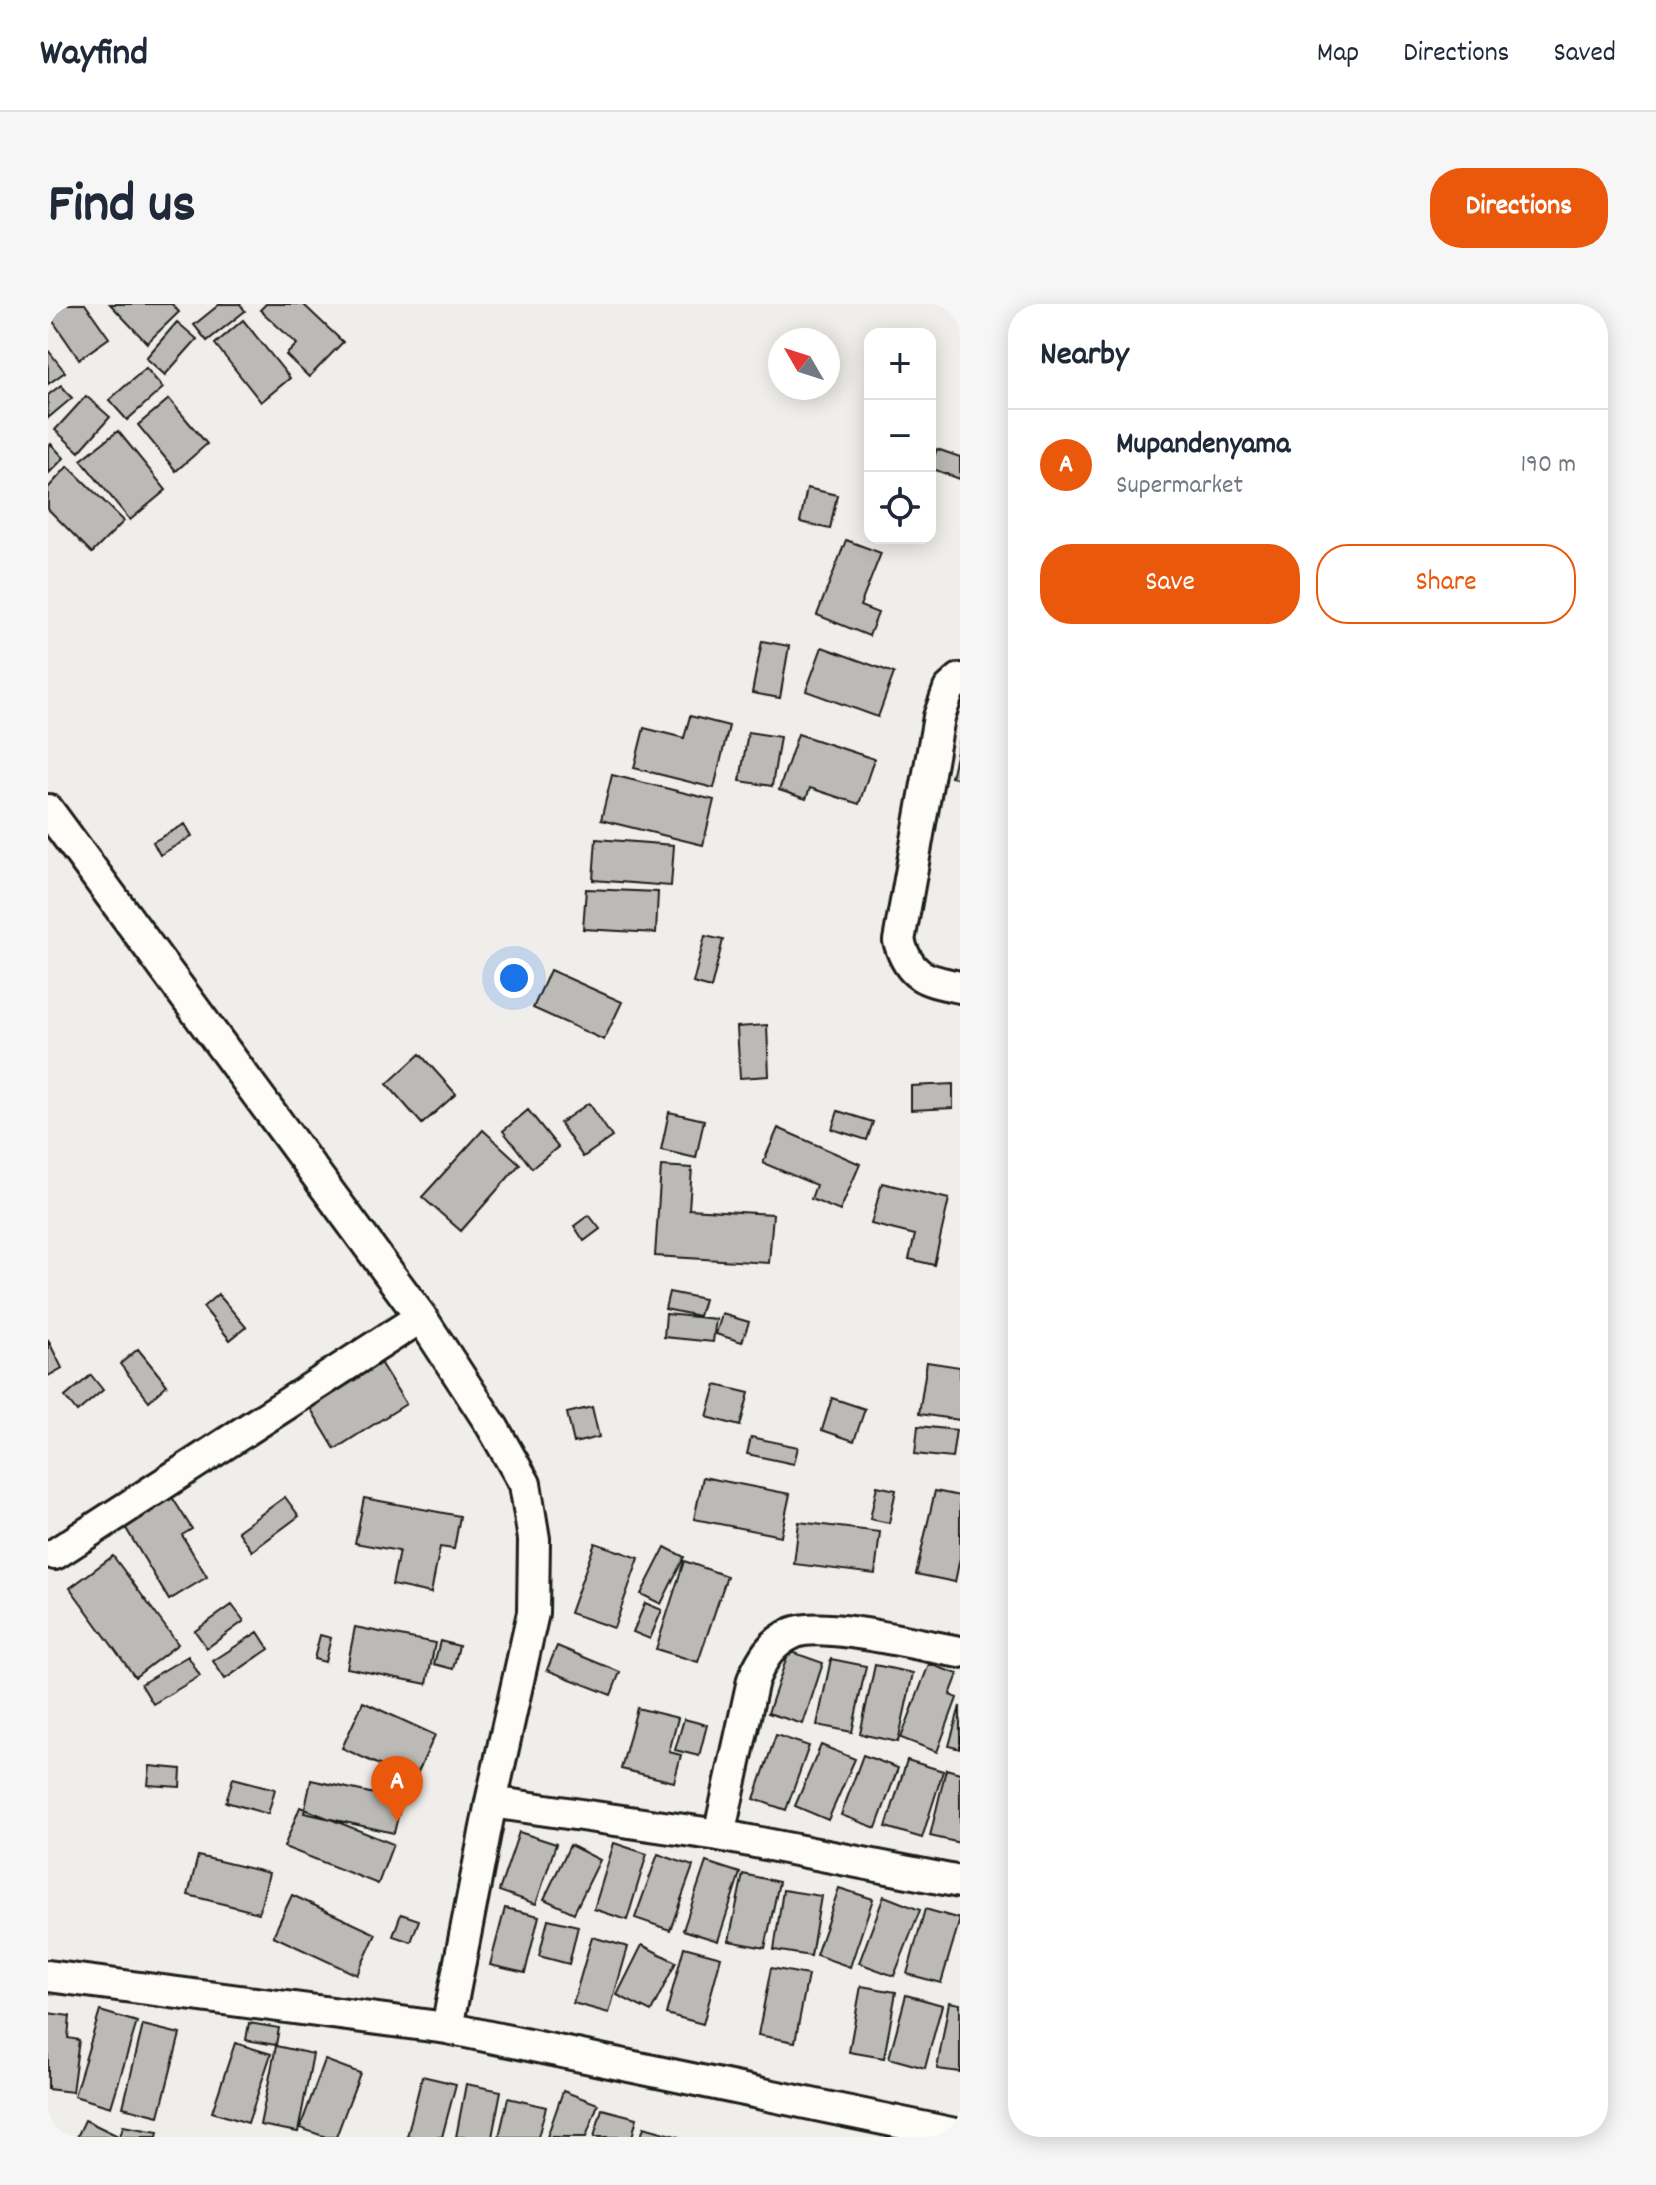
<!DOCTYPE html>
<meta charset="utf-8">
<style>
body{margin:0;font-family:Dekko,sans-serif;background:#f6f6f7;color:#1f2937}
.controls{position:absolute;right:24px;top:24px;display:grid;overflow:hidden;border-radius:16px;box-shadow:0 4px 20px #0003}
.controls button{width:72px;height:72px;display:grid;place-items:center;padding:0;border:0;border-bottom:2px solid #e0e1e3;background:#fff;color:#1f2937;font:40px sans-serif}
.compass{position:absolute;left:720px;top:24px;width:72px;height:72px;border-radius:50%;background:#fff;box-shadow:0 4px 20px #0003;rotate:309deg}
.you{position:absolute;left:466px;top:674px;width:28px;height:28px;margin:-20px;border:6px solid #fff;border-radius:50%;background:#1a73e8;box-shadow:0 0 0 12px #1a73e833}
.badge{display:grid;place-items:center;width:52px;height:52px;border-radius:50%;background:#ea580c;color:#fff;font-size:26px;font-weight:700}
.pin{position:absolute;translate:-50% -66px;filter:drop-shadow(0 2px 4px #0008)}
.pin::after{content:'';position:absolute;top:42px;width:28px;height:24px;background:inherit;clip-path:polygon(0 0,100% 0,50% 100%)}
.list{margin:0;padding:0;list-style:none}
h2{display:flex;justify-content:space-between;align-items:center;height:104px;margin:0;padding:0 32px;font-size:34px}
h2 small{font-size:26px;font-weight:400;color:#747a83}
.list li{display:grid;grid-template-columns:52px 1fr auto;gap:24px;align-items:center;box-sizing:border-box;height:112px;padding:0 32px;border-top:2px solid #e0e1e3}
.list b{display:block;font-size:30px;white-space:nowrap}
.list p{margin:0;font-size:26px;white-space:nowrap;color:#747a83}
.list em{font-size:26px;font-style:normal;color:#747a83}
.actions{display:flex;gap:16px;padding:24px 32px}
.actions a{flex:1;padding:18px 0;border:2px solid #ea580c;border-radius:32px;text-align:center;font-size:28px;color:#ea580c}
.actions .main{background:#ea580c;color:#fff}
.icon{flex:none;width:44px;height:44px;fill:none;stroke:currentColor;stroke-width:2;stroke-linecap:round;stroke-linejoin:round}
.map{position:relative;flex:none;width:912px;height:1833px;overflow:hidden;border-radius:32px}
header{display:flex;align-items:center;gap:48px;box-sizing:border-box;height:112px;padding:0 40px;background:#fff;border-bottom:2px solid #e0e1e3}
header strong{font-size:38px}
nav{display:flex;gap:44px;margin-inline-start:auto;font-size:28px}
.intro{display:flex;align-items:center;justify-content:space-between;box-sizing:border-box;height:192px;padding:0 48px}
h1{margin:0;font-size:56px}
.button{padding:20px 36px;border-radius:32px;background:#ea580c;color:#fff;font-size:28px;font-weight:700}
main{display:flex;gap:48px;padding:0 48px}
aside{flex:1;background:#fff;border-radius:32px;box-shadow:0 4px 20px #0003}
.map>svg:first-child{display:block}
.building{fill:#bbbab6;stroke:#1c1c1c;stroke-width:2}
.lines{fill:none;stroke-linecap:round;stroke-linejoin:round}
.minor-casing{stroke:#1c1c1c;stroke-width:36}
.minor{stroke:#fdfcf7;stroke-width:30}
</style>
<header>
<strong>Wayfind</strong>
<nav><a>Map</a><a>Directions</a><a>Saved</a></nav>
</header>
<div class="intro"><h1>Find us</h1><a class="button">Directions</a></div>
<main>
<div class="map">
<svg width="912" height="1833" viewBox="0 0 912 1833">
<rect width="100%" height="100%" fill="#f0eeea"/>
<filter id="ink" filterUnits="userSpaceOnUse"><feTurbulence type="fractalNoise" baseFrequency=".0125" numOctaves="2"/><feDisplacementMap in="SourceGraphic" scale="16" xChannelSelector="R" yChannelSelector="G"/><feConvolveMatrix kernelMatrix="1 2 1 2 8 2 1 2 1" color-interpolation-filters="sRGB"/></filter>
<g filter="url(#ink)">
<path class="building" d="M 0,0 L 37,0 L 61,34 L 31,55 L 0,10 Z
M 62,0 L 124,0 L 131,8 L 99,39 Z
M 172,0 L 192,0 L 197,7 L 159,37 L 146,21 Z
M 218,0 L 255,0 L 295,38 L 261,73 L 238,51 L 249,40 L 212,6 Z
M 195,16 L 242,74 L 213,98 L 167,40 Z
M 129,18 L 149,35 L 117,71 L 98,54 Z
M 0,46 L 17,68 L 0,80 Z
M 98,64 L 115,84 L 79,116 L 61,96 Z
M 13,81 L 24,94 L 0,114 L 0,91 Z
M 38,92 L 62,113 L 31,148 L 7,126 Z
M 121,95 L 159,140 L 128,167 L 90,121 Z
M 70,127 L 118,186 L 82,216 L 33,156 Z
M 3,140 L 16,154 L 0,170 L 0,143 Z
M 889,145 L 912,153 L 912,175 L 882,164 Z
M 20,162 L 76,217 L 44,249 L 0,205 L 0,184 Z
M 759,184 L 789,191 L 782,225 L 752,218 Z
M 798,236 L 833,249 L 812,302 L 830,309 L 821,332 L 769,311 Z
M 714,337 L 741,342 L 732,394 L 704,389 Z
M 774,343 L 846,369 L 830,413 L 758,387 Z
M 642,412 L 681,422 L 666,484 L 586,464 L 596,424 L 636,434 Z
M 700,428 L 732,433 L 724,482 L 692,477 Z
M 750,430 L 826,455 L 811,500 L 762,484 L 758,495 L 731,486 Z
M 912,435 L 912,475 L 903,473 Z
M 564,471 L 666,496 L 655,541 L 553,516 Z
M 137,520 L 144,532 L 112,551 L 105,538 Z
M 548,535 L 626,541 L 623,582 L 545,576 Z
M 538,585 L 610,588 L 608,629 L 535,625 Z
M 657,632 L 675,636 L 663,684 L 645,679 Z
M 502,666 L 574,698 L 556,736 L 485,704 Z
M 719,721 L 721,772 L 692,774 L 689,723 Z
M 372,750 L 408,790 L 374,820 L 339,780 Z
M 905,780 L 905,804 L 863,806 L 863,782 Z
M 541,799 L 564,833 L 535,853 L 512,819 Z
M 480,806 L 510,843 L 484,864 L 455,827 Z
M 790,807 L 825,818 L 819,836 L 784,825 Z
M 621,808 L 656,816 L 648,854 L 613,846 Z
M 730,824 L 812,860 L 792,907 L 763,895 L 768,881 L 715,859 Z
M 435,826 L 472,860 L 413,927 L 374,893 Z
M 613,862 L 644,864 L 641,905 L 725,910 L 721,959 L 607,952 Z
M 834,879 L 901,895 L 886,961 L 861,955 L 867,931 L 823,920 Z
M 541,911 L 552,925 L 536,937 L 526,922 Z
M 621,988 L 656,995 L 651,1012 L 617,1005 Z
M 170,990 L 198,1023 L 182,1036 L 155,1003 Z
M 618,1010 L 668,1015 L 665,1038 L 616,1033 Z
M 674,1010 L 701,1018 L 694,1038 L 668,1030 Z
M 0,1036 L 14,1064 L 0,1072 Z
M 90,1045 L 119,1081 L 101,1097 L 72,1060 Z
M 328,1052 L 358,1100 L 287,1145 L 258,1097 Z
M 879,1058 L 912,1063 L 912,1116 L 871,1110 Z
M 43,1071 L 55,1086 L 29,1108 L 17,1093 Z
M 668,1081 L 701,1089 L 692,1122 L 659,1113 Z
M 784,1094 L 817,1105 L 806,1137 L 774,1126 Z
M 544,1103 L 551,1133 L 526,1139 L 519,1109 Z
M 870,1122 L 908,1126 L 904,1154 L 867,1150 Z
M 703,1133 L 750,1143 L 746,1160 L 699,1150 Z
M 655,1173 L 742,1190 L 733,1232 L 646,1215 Z
M 829,1182 L 848,1186 L 841,1219 L 822,1215 Z
M 887,1187 L 912,1192 L 912,1254 L 907,1278 L 868,1270 Z
M 124,1193 L 144,1225 L 134,1231 L 159,1273 L 121,1296 L 76,1221 Z
M 237,1193 L 251,1212 L 204,1247 L 190,1227 Z
M 316,1194 L 412,1212 L 406,1245 L 392,1243 L 383,1289 L 344,1281 L 351,1247 L 307,1239 Z
M 751,1218 L 832,1228 L 827,1270 L 746,1260 Z
M 547,1239 L 591,1254 L 566,1324 L 522,1309 Z
M 617,1243 L 636,1253 L 613,1300 L 593,1290 Z
M 65,1252 L 130,1340 L 87,1373 L 22,1284 Z
M 636,1257 L 679,1272 L 650,1358 L 608,1345 Z
M 597,1299 L 614,1306 L 602,1335 L 585,1328 Z
M 184,1301 L 196,1317 L 159,1344 L 147,1327 Z
M 307,1323 L 387,1339 L 379,1380 L 299,1364 Z
M 210,1328 L 221,1345 L 177,1375 L 165,1357 Z
M 272,1331 L 283,1334 L 277,1358 L 266,1355 Z
M 392,1337 L 411,1342 L 405,1365 L 386,1360 Z
M 509,1342 L 572,1368 L 563,1391 L 499,1366 Z
M 741,1347 L 775,1359 L 755,1420 L 720,1409 Z
M 140,1352 L 152,1372 L 105,1400 L 93,1380 Z
M 783,1355 L 818,1362 L 804,1428 L 769,1421 Z
M 881,1360 L 910,1370 L 902,1391 L 909,1394 L 889,1448 L 853,1434 Z
M 827,1361 L 865,1369 L 850,1438 L 812,1430 Z
M 315,1398 L 387,1431 L 366,1477 L 294,1444 Z
M 912,1402 L 912,1445 L 901,1442 Z
M 589,1404 L 630,1414 L 621,1448 L 633,1451 L 626,1478 L 573,1465 Z
M 636,1415 L 659,1421 L 651,1452 L 627,1446 Z
M 728,1431 L 761,1442 L 738,1506 L 706,1495 Z
M 773,1441 L 807,1455 L 780,1516 L 747,1502 Z
M 815,1451 L 850,1464 L 828,1524 L 793,1511 Z
M 859,1456 L 895,1467 L 874,1534 L 838,1523 Z
M 102,1462 L 133,1465 L 132,1483 L 100,1481 Z
M 898,1465 L 912,1469 L 912,1539 L 882,1532 Z
M 185,1474 L 227,1485 L 220,1510 L 178,1498 Z
M 263,1476 L 354,1496 L 346,1529 L 256,1509 Z
M 252,1503 L 345,1540 L 330,1580 L 236,1543 Z
M 471,1528 L 508,1540 L 488,1600 L 451,1587 Z
M 566,1539 L 599,1550 L 579,1616 L 546,1605 Z
M 522,1541 L 552,1556 L 526,1609 L 496,1595 Z
M 610,1550 L 645,1562 L 622,1626 L 587,1614 Z
M 150,1552 L 221,1569 L 211,1609 L 140,1591 Z
M 658,1558 L 692,1569 L 670,1637 L 635,1626 Z
M 695,1570 L 731,1578 L 717,1644 L 681,1637 Z
M 791,1584 L 825,1595 L 802,1663 L 768,1651 Z
M 735,1586 L 773,1592 L 763,1652 L 726,1646 Z
M 244,1591 L 328,1630 L 309,1671 L 225,1632 Z
M 836,1592 L 872,1606 L 846,1672 L 811,1659 Z
M 457,1604 L 491,1612 L 477,1669 L 442,1661 Z
M 877,1605 L 912,1615 L 893,1679 L 859,1670 Z
M 353,1610 L 371,1616 L 363,1638 L 345,1632 Z
M 500,1615 L 530,1622 L 521,1660 L 491,1652 Z
M 544,1633 L 580,1643 L 561,1709 L 525,1699 Z
M 594,1641 L 628,1658 L 603,1708 L 569,1691 Z
M 636,1643 L 673,1653 L 655,1720 L 618,1710 Z
M 723,1664 L 760,1671 L 747,1738 L 710,1731 Z
M 813,1682 L 848,1688 L 836,1754 L 801,1748 Z
M 858,1691 L 894,1701 L 877,1764 L 841,1754 Z
M 901,1698 L 912,1700 L 912,1768 L 889,1765 Z
M 52,1707 L 89,1718 L 63,1803 L 26,1792 Z
M 0,1709 L 22,1712 L 20,1734 L 31,1736 L 24,1788 L 0,1785 Z
M 201,1719 L 231,1724 L 228,1741 L 198,1736 Z
M 95,1721 L 132,1730 L 111,1812 L 75,1803 Z
M 187,1739 L 223,1750 L 200,1819 L 164,1808 Z
M 228,1742 L 265,1750 L 250,1828 L 212,1821 Z
M 277,1756 L 312,1769 L 288,1833 L 278,1833 L 252,1824 Z
M 374,1772 L 408,1780 L 394,1833 L 359,1833 Z
M 418,1780 L 453,1787 L 444,1833 L 408,1833 Z
M 515,1787 L 550,1800 L 538,1833 L 499,1833 Z
M 460,1794 L 498,1803 L 490,1833 L 451,1833 Z
M 554,1805 L 589,1814 L 584,1833 L 546,1833 Z
M 37,1816 L 70,1832 L 70,1833 L 29,1833 Z
M 75,1822 L 110,1828 L 109,1833 L 72,1833 Z
M 596,1823 L 631,1833 L 593,1833 Z"/>
<g class="lines">
<g class="minor-casing">
<path id="minor" d="M 912,375 L 901,385 L 891,413 L 851,637 C 862,674 877,676 912,683
M 0,506 L 373,1013 L 444,1122 L 477,1180 L 486,1235 L 485,1309 L 443,1498 L 399,1724
M 7,1250 L 373,1013
M 443,1498 L 671,1531 L 912,1578
M 671,1531 L 705,1376 C 714,1355 723,1339 745,1329 C 775,1316 875,1342 912,1348
M 0,1672 L 399,1724 L 912,1831"/>
</g>
<use href="#minor" class="minor"/>
</g>
</g>
</svg>
<div class="controls">
<button>+</button>
<button>−</button>
<button><svg class="icon" aria-label="locate" viewBox="0 0 24 24"><circle cx="12" cy="12" r="6"/><path d="M12 2v4M12 18v4M2 12h4M18 12h4"/></svg></button>
</div>
<svg class="compass" viewBox="-18 -18 36 36"><path d="M0-13l5 13h-10z" fill="#e53935"/><path d="M0 13l5-13h-10z" fill="#747a83"/></svg>
<div class="you"></div>
<div class="pin badge" style="left:349px;top:1518px">A</div>
</div>
<aside>
<h2>Nearby<small></small></h2>
<ul class="list">
<li><span class="badge">A</span><div><b>Mupandenyama</b><p>Supermarket</p></div><em>190 m</em></li>
</ul>
<div class="actions"><a class="main">Save</a><a>Share</a></div>
</aside>
</main>
